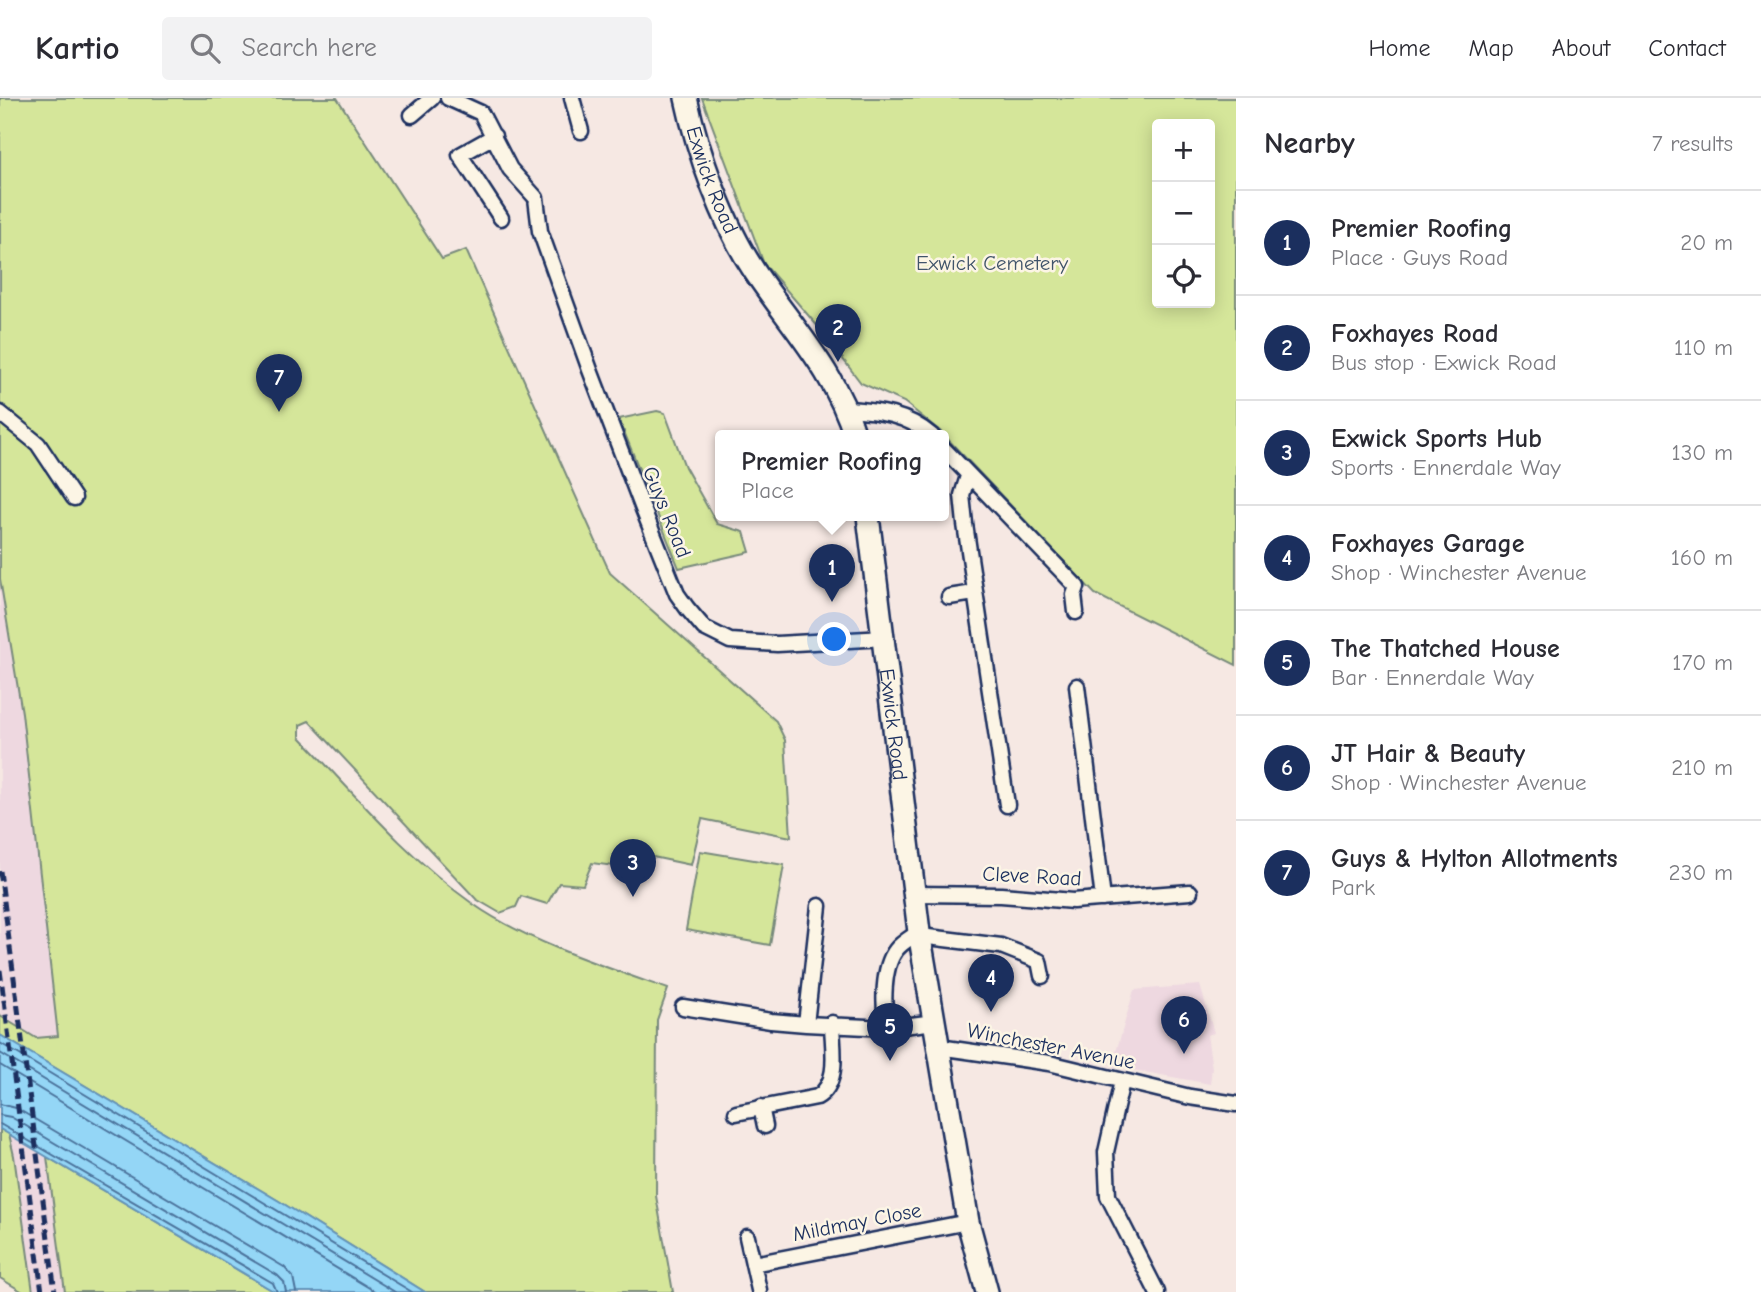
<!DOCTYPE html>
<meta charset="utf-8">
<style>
body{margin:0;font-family:"Comic Neue",sans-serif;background:#f2f2f3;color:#2b2b33}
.controls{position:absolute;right:21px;top:21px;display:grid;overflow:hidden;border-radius:7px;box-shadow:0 4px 18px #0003}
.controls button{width:63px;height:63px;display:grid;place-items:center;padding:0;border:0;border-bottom:2px solid #e1e1e2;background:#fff;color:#2b2b33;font:35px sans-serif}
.you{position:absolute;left:835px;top:542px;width:24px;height:24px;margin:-18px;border:5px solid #fff;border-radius:50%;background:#1a73e8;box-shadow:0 0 0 10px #1a73e833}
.badge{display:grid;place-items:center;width:46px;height:46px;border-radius:50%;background:#1b2f5e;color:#fff;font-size:23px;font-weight:700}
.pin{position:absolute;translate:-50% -58px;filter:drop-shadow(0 2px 4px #0008)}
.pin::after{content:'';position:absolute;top:37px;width:24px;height:21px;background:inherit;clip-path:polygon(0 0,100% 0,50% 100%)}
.popup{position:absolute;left:715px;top:332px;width:234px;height:91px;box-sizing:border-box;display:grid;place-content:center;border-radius:7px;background:#fff;filter:drop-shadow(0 2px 5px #0005);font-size:23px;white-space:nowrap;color:#7c7c81}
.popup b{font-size:26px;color:#2b2b33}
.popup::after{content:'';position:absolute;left:50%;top:100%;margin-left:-14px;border:14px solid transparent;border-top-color:#fff}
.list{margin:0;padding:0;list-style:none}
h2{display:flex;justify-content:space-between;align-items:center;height:91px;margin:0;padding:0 28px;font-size:30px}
h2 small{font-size:23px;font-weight:400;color:#7c7c81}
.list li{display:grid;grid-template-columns:46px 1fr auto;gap:21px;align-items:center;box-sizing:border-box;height:105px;padding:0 28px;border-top:2px solid #e1e1e2}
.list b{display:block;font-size:26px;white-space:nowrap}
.list p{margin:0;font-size:23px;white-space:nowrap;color:#7c7c81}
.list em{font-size:23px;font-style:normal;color:#7c7c81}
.icon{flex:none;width:38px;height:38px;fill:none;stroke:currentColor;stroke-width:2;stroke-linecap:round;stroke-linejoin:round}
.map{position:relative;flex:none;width:1236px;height:1194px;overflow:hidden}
header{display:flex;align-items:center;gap:42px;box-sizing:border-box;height:98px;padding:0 35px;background:#fff;border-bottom:2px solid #e1e1e2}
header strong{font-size:33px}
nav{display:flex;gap:38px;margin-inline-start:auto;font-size:24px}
.search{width:490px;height:63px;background:#f2f2f3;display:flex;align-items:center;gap:18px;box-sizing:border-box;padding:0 24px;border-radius:7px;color:#7c7c81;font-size:26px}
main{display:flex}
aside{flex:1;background:#fff}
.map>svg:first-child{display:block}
.built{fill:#eed8e0}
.green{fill:#d5e69a;stroke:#788a7c;stroke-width:2;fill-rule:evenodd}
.water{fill:#94d6f6;stroke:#6493b9;stroke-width:2}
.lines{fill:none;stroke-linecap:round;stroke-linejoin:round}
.shore{stroke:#4b729b;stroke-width:2}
.street-casing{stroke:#1b2f5e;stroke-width:19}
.secondary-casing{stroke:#1b2f5e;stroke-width:26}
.street{stroke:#fcf5e5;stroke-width:14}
.secondary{stroke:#fcf5e5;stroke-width:21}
.rail{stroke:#1b2f5e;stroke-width:5;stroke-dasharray:10 5;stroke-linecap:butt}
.labels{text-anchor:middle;stroke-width:5;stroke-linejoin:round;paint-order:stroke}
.street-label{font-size:21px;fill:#1b2f5e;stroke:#fcf5e5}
.park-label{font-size:21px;fill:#40546a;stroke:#fcf5e5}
</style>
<header>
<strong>Kartio</strong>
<div class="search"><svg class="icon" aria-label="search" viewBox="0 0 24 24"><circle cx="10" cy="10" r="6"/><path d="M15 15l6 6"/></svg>Search here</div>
<nav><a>Home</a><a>Map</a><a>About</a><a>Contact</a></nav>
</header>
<main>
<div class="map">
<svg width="1236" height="1194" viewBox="0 0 1236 1194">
<rect width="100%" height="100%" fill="#f6e8e3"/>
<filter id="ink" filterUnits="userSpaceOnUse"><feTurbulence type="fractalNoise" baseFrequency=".0143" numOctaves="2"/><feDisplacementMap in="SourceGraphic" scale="14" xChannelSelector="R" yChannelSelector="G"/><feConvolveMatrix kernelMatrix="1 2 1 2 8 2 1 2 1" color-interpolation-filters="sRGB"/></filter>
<g filter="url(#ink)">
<path class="built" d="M 0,481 L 22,615 L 58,938 L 36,940 L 0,918 Z
M 1200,887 L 1214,935 L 1207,937 L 1212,970 L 1210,986 L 1112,968 L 1134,892 Z
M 9,1036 L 47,1059 L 65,1194 L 33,1194 Z"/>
<path class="green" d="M 0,0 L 337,0 L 442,161 L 466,152 L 610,475 L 776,623 L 785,642 L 791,739 L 702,721 L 691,767 L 648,758 L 644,772 L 592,765 L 583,787 L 559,785 L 547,806 L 521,798 L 516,809 L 500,815 L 476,801 L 309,623 L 300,627 L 300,639 C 355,697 407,759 473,806 C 525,843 608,870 668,891 L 657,922 L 656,1098 L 673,1194 L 425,1194 L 279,1103 L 0,937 L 0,918 L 36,940 L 58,938 L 22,615 L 0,481 Z
M 702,0 L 1236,0 L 1236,567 L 1095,496 L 940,333 L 904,304 L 861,285 L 820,231 L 764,166 ZM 1157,26 L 1210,26 L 1210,205 L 1157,205 Z
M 657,313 L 665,315 L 685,369 L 717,426 L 744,434 L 750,454 L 679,470 L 619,321 Z
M 700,753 L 784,767 L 770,847 L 686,832 Z
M 0,1031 L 9,1036 L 14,1058 L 33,1194 L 23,1194 L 0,1180 Z
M 47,1059 L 275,1194 L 65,1194 Z"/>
<path class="water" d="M 0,937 L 279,1103 L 425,1194 L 275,1194 L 0,1031 Z"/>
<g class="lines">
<path class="shore" d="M 0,945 L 412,1194
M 0,955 L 395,1194
M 0,967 L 376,1194
M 0,1006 L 16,1010 L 284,1169 L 293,1179 L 296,1194
M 0,1017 L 11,1019 L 277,1177 L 284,1184 L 286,1194
M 0,1026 L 273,1185 L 277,1194"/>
<g class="street-casing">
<path id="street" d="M 448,0 L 481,15 L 510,71 L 536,100 L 540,133 L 590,272 L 643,411 L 677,496 L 687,510 L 704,530 L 730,543 L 777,546 L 885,540
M 572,0 L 581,33
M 412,17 L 432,0
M 494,38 L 460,57 L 501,120
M 847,311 C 878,313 907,316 932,338
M 0,315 L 38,346 L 74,400
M 944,351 L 1077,489 L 1074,497 L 1076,514
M 968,378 L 962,397 L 965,426 L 1007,707
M 949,499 L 974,495
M 1077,588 L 1103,801
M 914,796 L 1001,797 L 1073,803 L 1190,794
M 920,838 L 1001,848 L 1039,863 L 1042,878
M 683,909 L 771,923 L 806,926 L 887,930 L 935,924
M 806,926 L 819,808
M 887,930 C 883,908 882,870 896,852 C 902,844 912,839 919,834
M 939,949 L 1049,965 L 1190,999 L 1236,1006
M 1122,983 L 1106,1054 L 1108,1098 L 1157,1194
M 761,1009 L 765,1028
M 736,1015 L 817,999 C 841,985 832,948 832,925
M 747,1139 L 759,1192
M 753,1166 L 968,1124"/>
</g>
<g class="secondary-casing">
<g id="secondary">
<path id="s1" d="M 686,0 C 698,56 723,126 755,174 C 791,228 836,274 855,338"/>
<path id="s2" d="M 868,418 L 919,834 L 968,1124 L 987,1194"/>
</g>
</g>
<use href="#street" class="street"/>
<use href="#secondary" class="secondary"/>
<path class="rail" d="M 0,773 L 55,1194
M 0,872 L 42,1194"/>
</g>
</g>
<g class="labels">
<g class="street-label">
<text dy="7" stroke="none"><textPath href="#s1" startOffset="86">Exwick Road</textPath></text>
<text transform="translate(667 414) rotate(68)" y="7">Guys Road</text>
<text dy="7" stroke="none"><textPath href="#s2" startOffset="210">Exwick Road</textPath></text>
<text transform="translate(1032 778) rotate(3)" y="7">Cleve Road</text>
<text transform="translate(1051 948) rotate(11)" y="7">Winchester Avenue</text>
<text transform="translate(857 1124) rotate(-11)" y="7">Mildmay Close</text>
</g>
<g class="park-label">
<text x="992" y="172">Exwick Cemetery</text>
</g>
</g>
</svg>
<div class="controls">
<button>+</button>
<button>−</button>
<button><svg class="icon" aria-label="locate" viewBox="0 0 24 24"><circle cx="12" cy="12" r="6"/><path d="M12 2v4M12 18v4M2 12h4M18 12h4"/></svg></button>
</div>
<div class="you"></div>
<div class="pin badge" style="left:832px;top:504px">1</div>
<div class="popup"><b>Premier Roofing</b>Place</div>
<div class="pin badge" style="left:838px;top:264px">2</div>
<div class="pin badge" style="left:633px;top:799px">3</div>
<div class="pin badge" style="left:991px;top:914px">4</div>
<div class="pin badge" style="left:890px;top:963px">5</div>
<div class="pin badge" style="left:1184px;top:956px">6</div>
<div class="pin badge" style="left:279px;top:314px">7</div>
</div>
<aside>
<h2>Nearby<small>7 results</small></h2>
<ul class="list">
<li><span class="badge">1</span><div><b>Premier Roofing</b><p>Place · Guys Road</p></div><em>20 m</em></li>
<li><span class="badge">2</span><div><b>Foxhayes Road</b><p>Bus stop · Exwick Road</p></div><em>110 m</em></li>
<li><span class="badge">3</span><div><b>Exwick Sports Hub</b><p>Sports · Ennerdale Way</p></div><em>130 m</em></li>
<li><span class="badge">4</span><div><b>Foxhayes Garage</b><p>Shop · Winchester Avenue</p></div><em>160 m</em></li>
<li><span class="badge">5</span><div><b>The Thatched House</b><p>Bar · Ennerdale Way</p></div><em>170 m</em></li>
<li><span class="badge">6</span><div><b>JT Hair &amp; Beauty</b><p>Shop · Winchester Avenue</p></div><em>210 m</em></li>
<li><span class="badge">7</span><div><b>Guys &amp; Hylton Allotments</b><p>Park</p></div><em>230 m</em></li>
</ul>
</aside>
</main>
